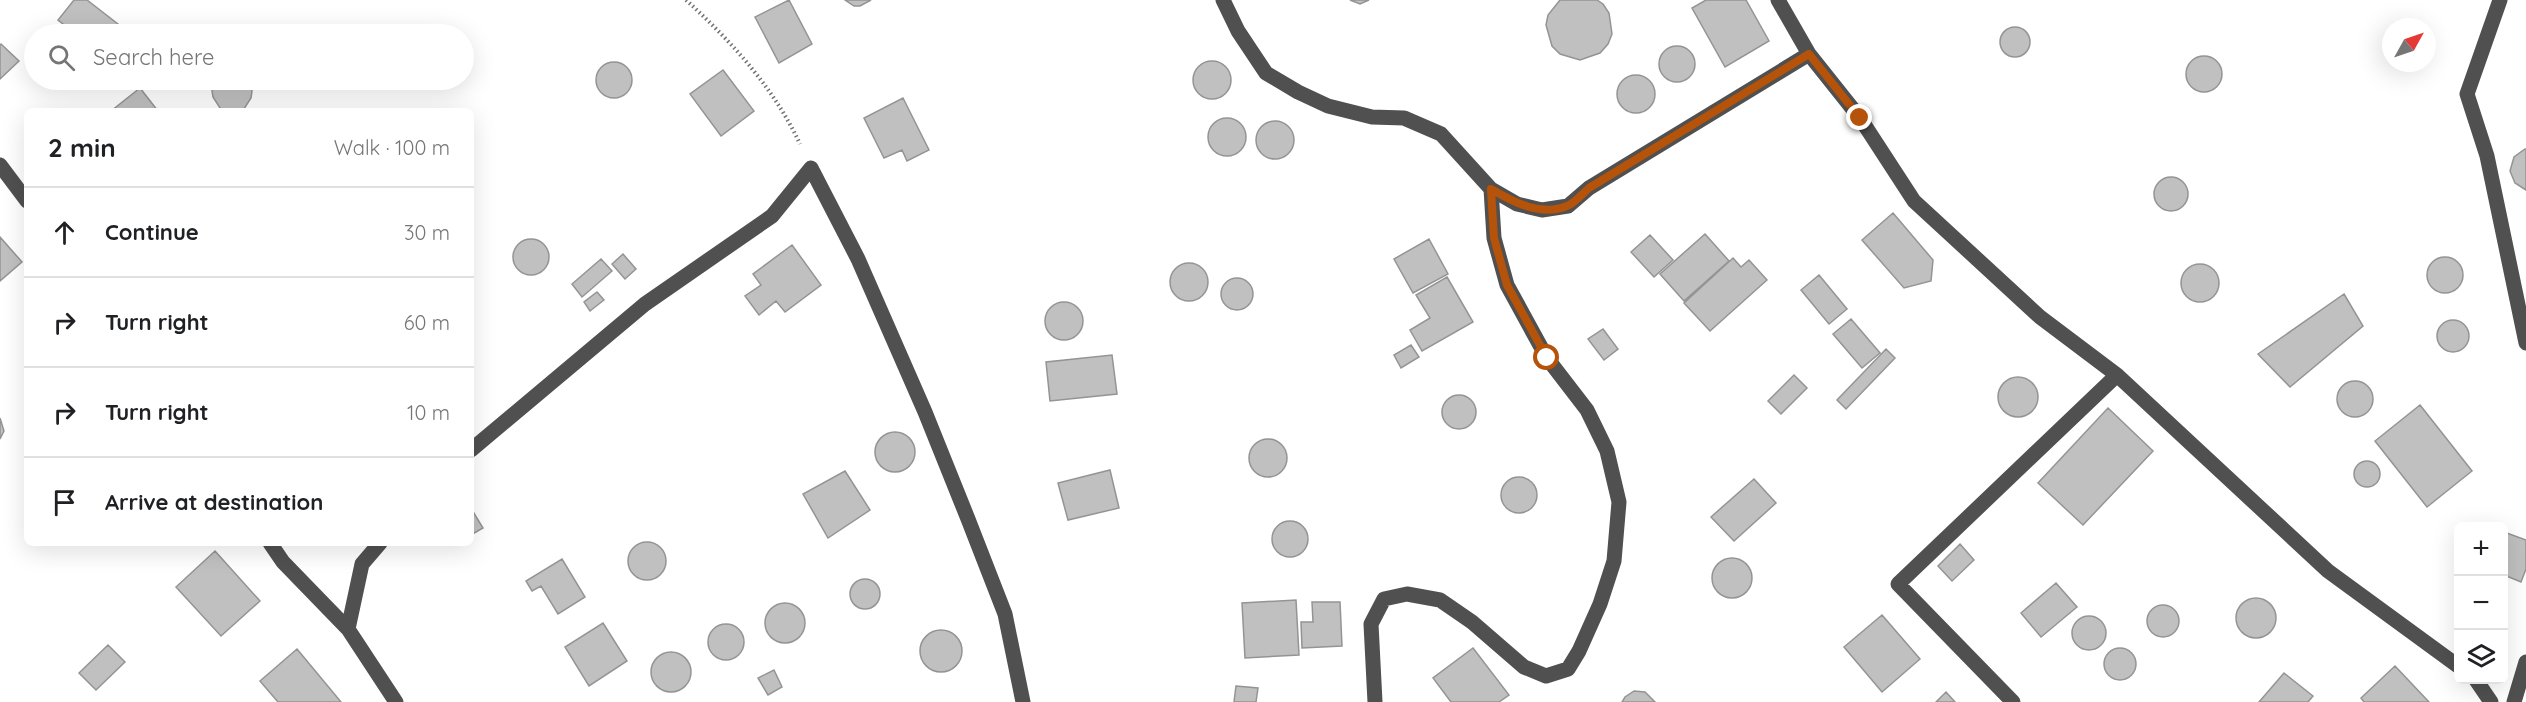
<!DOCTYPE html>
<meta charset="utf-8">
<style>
body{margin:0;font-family:Quicksand,sans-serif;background:#f2f2f2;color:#202124}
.controls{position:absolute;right:18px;bottom:18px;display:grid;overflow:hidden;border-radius:9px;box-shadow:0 6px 24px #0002}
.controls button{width:54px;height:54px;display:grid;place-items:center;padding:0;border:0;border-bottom:2px solid #e0e0e0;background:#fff;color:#202124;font:30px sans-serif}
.compass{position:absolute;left:2382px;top:18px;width:54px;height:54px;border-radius:50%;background:#fff;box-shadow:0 6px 24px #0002;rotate:50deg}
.stop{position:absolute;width:18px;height:18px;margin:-14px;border:4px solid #b45309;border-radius:50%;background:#fff}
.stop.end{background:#b45309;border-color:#fff;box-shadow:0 2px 6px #0008}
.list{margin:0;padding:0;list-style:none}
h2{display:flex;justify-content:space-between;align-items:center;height:78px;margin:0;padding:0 24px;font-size:26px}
h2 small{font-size:20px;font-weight:400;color:#757577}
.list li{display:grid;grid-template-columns:39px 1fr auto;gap:18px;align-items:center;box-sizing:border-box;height:90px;padding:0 24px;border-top:2px solid #e0e0e0}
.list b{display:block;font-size:22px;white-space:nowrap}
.list em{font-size:20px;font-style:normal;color:#757577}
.icon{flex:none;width:33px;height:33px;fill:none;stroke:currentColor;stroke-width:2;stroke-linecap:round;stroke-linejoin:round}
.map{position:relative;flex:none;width:2526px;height:702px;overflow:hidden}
.search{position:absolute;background:#fff;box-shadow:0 6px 24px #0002;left:24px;top:24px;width:450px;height:66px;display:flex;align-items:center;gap:15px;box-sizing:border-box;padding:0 21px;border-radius:33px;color:#757577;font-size:22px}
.panel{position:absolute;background:#fff;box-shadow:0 6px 24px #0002;left:24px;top:108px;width:450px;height:438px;border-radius:9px}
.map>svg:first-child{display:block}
.building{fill:#c0c0c0;stroke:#949494;stroke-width:1.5}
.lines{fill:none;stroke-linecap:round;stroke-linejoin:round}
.path{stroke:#727272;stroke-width:4;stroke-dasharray:1.5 3;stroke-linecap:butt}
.minor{stroke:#505050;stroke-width:15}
.route{stroke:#b45309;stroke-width:8}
</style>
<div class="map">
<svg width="2526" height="702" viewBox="0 0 2526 702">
<rect width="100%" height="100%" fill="#fff"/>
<path class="building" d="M 74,0 L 87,0 L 127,31 L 124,34 L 76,34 L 58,20 Z
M 789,0 L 812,44 L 779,63 L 755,17 Z
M 845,0 L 871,0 L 860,6 L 854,6 Z
M 1350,0 L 1369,0 L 1360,4 Z
M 1560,0 L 1597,0 L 1603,4 L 1609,13 L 1612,34 L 1608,44 L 1600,53 L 1580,60 L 1560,54 L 1552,46 L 1546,25 L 1548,15 Z
M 1706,0 L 1746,0 L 1769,41 L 1725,67 L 1692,8 Z
M2000 42a15 15 0 1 1 30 0a15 15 0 1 1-30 0Z
M 1,44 L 19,61 L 0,79 L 0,45 Z
M1659 64a18 18 0 1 1 36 0a18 18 0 1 1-36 0Z
M2186 74a18 18 0 1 1 36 0a18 18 0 1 1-36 0Z
M1193 80a19 19 0 1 1 38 0a19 19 0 1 1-38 0Z
M596 80a18 18 0 1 1 36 0a18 18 0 1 1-36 0Z
M 723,70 L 754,111 L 721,136 L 690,94 Z
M1617 94a19 19 0 1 1 38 0a19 19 0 1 1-38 0Z
M 218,80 L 246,80 L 252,91 L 251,98 L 244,109 L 240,111 L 224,111 L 220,108 L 213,97 L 212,91 Z
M 140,88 L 158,111 L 111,111 Z
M 903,98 L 929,150 L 907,161 L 902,150 L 884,158 L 864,118 Z
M1208 137a19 19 0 1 1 38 0a19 19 0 1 1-38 0Z
M1256 140a19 19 0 1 1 38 0a19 19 0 1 1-38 0Z
M 2525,149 L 2526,149 L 2526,190 L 2515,183 L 2510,171 L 2514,157 Z
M2154 194a17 17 0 1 1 34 0a17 17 0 1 1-34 0Z
M 1893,213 L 1933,260 L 1931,281 L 1904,288 L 1862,240 Z
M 1705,234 L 1729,261 L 1684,301 L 1660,274 Z
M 1650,235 L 1673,260 L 1654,277 L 1631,252 Z
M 0,237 L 22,262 L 0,281 Z
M513 257a18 18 0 1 1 36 0a18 18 0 1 1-36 0Z
M 1429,239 L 1448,274 L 1413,293 L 1394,259 Z
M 792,245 L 821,285 L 785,312 L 776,301 L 759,315 L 745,296 L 761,285 L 753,274 Z
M 623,254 L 636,269 L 625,279 L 612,264 Z
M2427 275a18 18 0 1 1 36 0a18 18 0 1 1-36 0Z
M 1733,258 L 1741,267 L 1749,260 L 1767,280 L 1710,331 L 1684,303 Z
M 601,259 L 612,271 L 582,297 L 572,284 Z
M1170 282a19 19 0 1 1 38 0a19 19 0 1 1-38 0Z
M2181 283a19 19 0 1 1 38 0a19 19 0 1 1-38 0Z
M 1819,275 L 1847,309 L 1829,324 L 1801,290 Z
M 1447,277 L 1473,322 L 1422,351 L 1410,330 L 1430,318 L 1416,295 Z
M1221 294a16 16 0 1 1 32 0a16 16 0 1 1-32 0Z
M 597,292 L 604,300 L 590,311 L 584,302 Z
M 2344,294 L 2363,326 L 2290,387 L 2258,354 Z
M1045 321a19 19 0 1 1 38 0a19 19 0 1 1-38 0Z
M 1851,319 L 1880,353 L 1862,368 L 1833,334 Z
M2437 336a16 16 0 1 1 32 0a16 16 0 1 1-32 0Z
M 1603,329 L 1618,349 L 1604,360 L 1588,339 Z
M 1411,345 L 1419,357 L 1401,368 L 1394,355 Z
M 1886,349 L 1895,358 L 1846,409 L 1837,400 Z
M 1112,355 L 1117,394 L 1050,401 L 1046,362 Z
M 1794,375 L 1807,388 L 1781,414 L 1768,401 Z
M1998 397a20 20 0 1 1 40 0a20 20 0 1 1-40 0Z
M2337 399a18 18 0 1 1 36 0a18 18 0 1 1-36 0Z
M1442 412a17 17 0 1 1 34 0a17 17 0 1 1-34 0Z
M 2420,405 L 2472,471 L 2427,507 L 2375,441 Z
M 2108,408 L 2153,451 L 2083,525 L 2038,483 Z
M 0,418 L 4,431 L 0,439 Z
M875 452a20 20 0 1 1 40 0a20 20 0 1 1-40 0Z
M1249 458a19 19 0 1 1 38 0a19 19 0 1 1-38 0Z
M2354 474a13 13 0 1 1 26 0a13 13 0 1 1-26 0Z
M 1110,470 L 1119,508 L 1068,520 L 1058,483 Z
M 845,471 L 870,510 L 828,538 L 803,494 Z
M1501 495a18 18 0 1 1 36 0a18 18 0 1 1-36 0Z
M 1754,479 L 1776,503 L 1734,541 L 1711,517 Z
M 472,510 L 483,528 L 471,535 L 471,511 Z
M1272 539a18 18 0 1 1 36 0a18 18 0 1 1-36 0Z
M 2504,532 L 2526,540 L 2526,569 L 2521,582 L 2504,575 Z
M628 561a19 19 0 1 1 38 0a19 19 0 1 1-38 0Z
M 1960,544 L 1974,560 L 1952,581 L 1938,566 Z
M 215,551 L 260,601 L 221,636 L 176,587 Z
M1712 578a20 20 0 1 1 40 0a20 20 0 1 1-40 0Z
M 562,559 L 585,597 L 558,614 L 541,586 L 532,591 L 526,581 Z
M850 594a15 15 0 1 1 30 0a15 15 0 1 1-30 0Z
M 2056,583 L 2077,607 L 2041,637 L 2021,613 Z
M2236 618a20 20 0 1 1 40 0a20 20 0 1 1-40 0Z
M 1296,600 L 1299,655 L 1245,658 L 1242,603 Z
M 1312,602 L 1340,602 L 1342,646 L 1302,648 L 1301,622 L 1313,622 Z
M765 623a20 20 0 1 1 40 0a20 20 0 1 1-40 0Z
M2147 621a16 16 0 1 1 32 0a16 16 0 1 1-32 0Z
M 1882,615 L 1920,659 L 1882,692 L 1844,647 Z
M2072 633a17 17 0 1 1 34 0a17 17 0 1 1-34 0Z
M 603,623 L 627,661 L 589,686 L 565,647 Z
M708 642a18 18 0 1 1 36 0a18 18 0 1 1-36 0Z
M920 651a21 21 0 1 1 42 0a21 21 0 1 1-42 0Z
M 108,645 L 125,662 L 96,690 L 79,673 Z
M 1473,648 L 1509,695 L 1499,702 L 1451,702 L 1433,678 Z
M2104 664a16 16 0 1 1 32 0a16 16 0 1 1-32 0Z
M 297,649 L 341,702 L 278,702 L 260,681 Z
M651 672a20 20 0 1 1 40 0a20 20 0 1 1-40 0Z
M 2395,666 L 2429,702 L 2364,702 L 2361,698 Z
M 774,670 L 782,687 L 768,695 L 758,678 Z
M 2284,673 L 2313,696 L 2308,702 L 2259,702 Z
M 1236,686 L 1258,688 L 1256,702 L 1234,702 Z
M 1634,691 L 1645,692 L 1655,702 L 1622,702 L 1625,697 Z
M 1946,692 L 1955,702 L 1936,702 Z"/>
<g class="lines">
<path class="path" d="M 686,0 C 731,41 774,88 800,144"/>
<path class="minor" d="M 1223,0 L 1238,31 L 1266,73 L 1298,92 L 1328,106 L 1372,117 L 1404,118 L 1441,134 L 1491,189 L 1517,204 L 1542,210 L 1568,206 L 1589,188 L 1809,54
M 1778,0 L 1809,54 L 1860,118 L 1914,201 L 2040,317 L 2117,375 L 2328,571 L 2458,666
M 2500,0 L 2467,94 L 2487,156 L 2526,343
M 0,165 L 27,201
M 471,450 L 645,304 L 772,216 L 811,168 L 858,259 L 925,412 L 968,519 L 1005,614 L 1023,702
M 270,543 L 283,562 L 348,629 L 396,702
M 348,629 L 362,564 L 380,543
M 2476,680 L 2491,702
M 1375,702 L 1371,624 L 1384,599 L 1407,594 L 1440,600 L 1472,622 L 1524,667 L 1546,676 L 1568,669 L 1579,651 L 1600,604 L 1614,561 L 1619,502 L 1607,451 L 1587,410 L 1547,358 L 1507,285 L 1494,238 L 1491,189
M 2013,702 L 1898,584 L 2117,375
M 2514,702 L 2526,662"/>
</g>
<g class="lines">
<path class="route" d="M 1547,358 L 1507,285 L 1494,238 L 1491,189 C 1513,202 1541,217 1567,206 C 1575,203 1583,193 1589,188 L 1809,54 L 1860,118"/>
</g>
</svg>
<div class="controls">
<button>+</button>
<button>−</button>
<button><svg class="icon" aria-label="layers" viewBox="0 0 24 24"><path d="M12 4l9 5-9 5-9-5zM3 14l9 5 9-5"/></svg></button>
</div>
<svg class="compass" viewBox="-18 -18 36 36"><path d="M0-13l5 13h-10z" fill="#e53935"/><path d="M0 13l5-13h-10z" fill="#757577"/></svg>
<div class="stop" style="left:1547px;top:358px"></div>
<div class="stop end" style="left:1860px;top:118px"></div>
<div class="search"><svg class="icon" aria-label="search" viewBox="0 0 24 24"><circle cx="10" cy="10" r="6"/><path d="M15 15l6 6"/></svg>Search here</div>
<section class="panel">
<h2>2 min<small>Walk · 100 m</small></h2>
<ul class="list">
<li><svg class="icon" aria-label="ahead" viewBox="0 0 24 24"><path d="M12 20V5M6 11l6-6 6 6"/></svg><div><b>Continue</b></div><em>30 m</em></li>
<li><svg class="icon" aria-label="right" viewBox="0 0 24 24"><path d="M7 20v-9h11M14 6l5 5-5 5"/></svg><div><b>Turn right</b></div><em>60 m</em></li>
<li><svg class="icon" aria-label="right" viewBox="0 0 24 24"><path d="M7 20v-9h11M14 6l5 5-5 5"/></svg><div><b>Turn right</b></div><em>10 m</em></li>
<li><svg class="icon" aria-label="arrive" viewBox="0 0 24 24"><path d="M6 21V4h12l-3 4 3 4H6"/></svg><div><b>Arrive at destination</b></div></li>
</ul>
</section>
</div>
